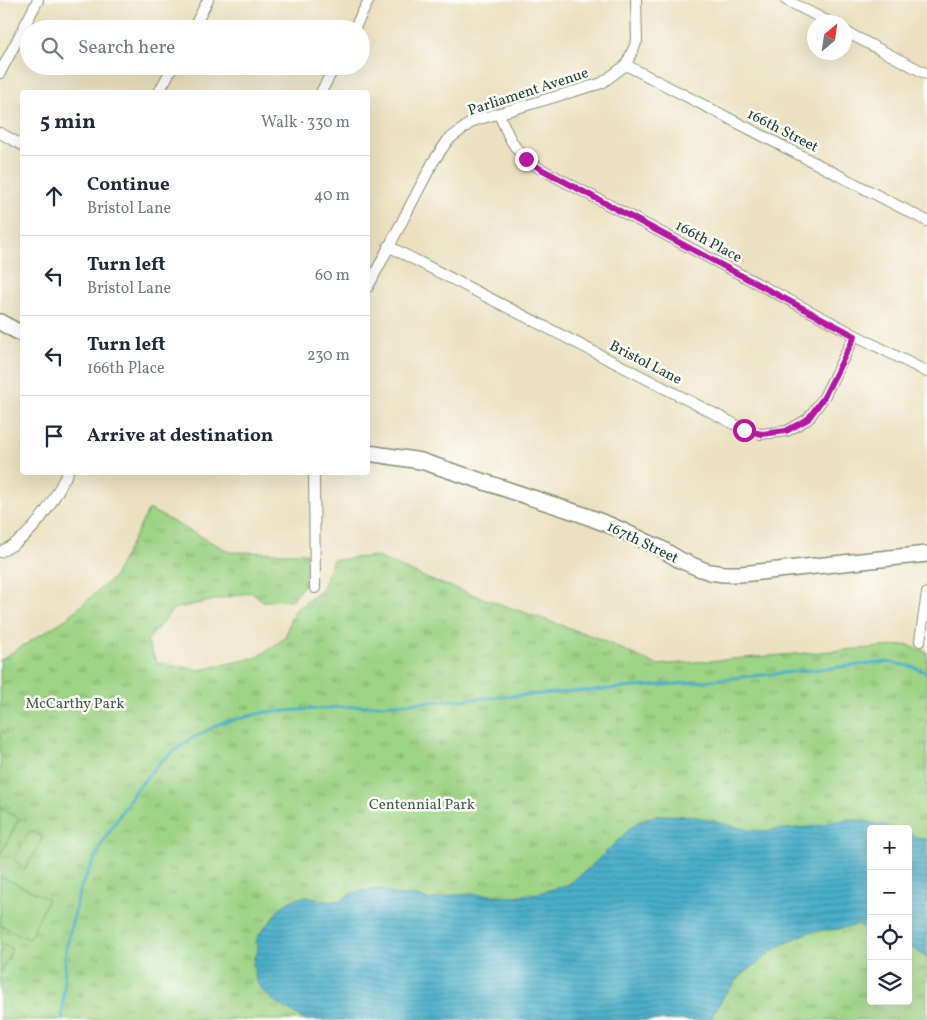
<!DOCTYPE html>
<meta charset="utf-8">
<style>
body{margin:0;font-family:Vollkorn,serif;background:#f2f2f3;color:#1f2937}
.controls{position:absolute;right:15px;bottom:15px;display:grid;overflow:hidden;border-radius:5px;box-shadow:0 5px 20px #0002}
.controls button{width:45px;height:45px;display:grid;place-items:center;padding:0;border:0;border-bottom:1px solid #e0e1e3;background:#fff;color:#1f2937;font:25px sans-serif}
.compass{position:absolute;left:807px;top:15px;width:45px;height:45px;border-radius:50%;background:#fff;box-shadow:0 5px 20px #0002;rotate:29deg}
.stop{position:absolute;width:15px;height:15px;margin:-11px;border:4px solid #b5179e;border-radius:50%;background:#fff}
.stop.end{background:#b5179e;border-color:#fff;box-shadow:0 1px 5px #0008}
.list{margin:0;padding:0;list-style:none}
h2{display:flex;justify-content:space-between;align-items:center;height:65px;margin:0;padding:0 20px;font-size:21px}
h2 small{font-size:16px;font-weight:400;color:#747a83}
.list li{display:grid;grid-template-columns:32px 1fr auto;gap:15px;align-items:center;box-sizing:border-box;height:80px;padding:0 20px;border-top:1px solid #e0e1e3}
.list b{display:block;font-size:19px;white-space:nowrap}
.list p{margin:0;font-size:16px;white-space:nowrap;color:#747a83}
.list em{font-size:16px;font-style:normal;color:#747a83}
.icon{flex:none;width:28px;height:28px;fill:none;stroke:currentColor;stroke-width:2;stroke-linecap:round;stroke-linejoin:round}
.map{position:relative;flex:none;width:927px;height:1020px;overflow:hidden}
.search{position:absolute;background:#fff;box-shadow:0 5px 20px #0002;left:20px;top:20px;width:350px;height:55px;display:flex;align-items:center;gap:12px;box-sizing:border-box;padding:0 18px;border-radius:28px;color:#747a83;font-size:19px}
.panel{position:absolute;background:#fff;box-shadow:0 5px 20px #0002;left:20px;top:90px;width:350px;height:385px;border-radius:5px}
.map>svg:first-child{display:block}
.park{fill:url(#park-tufts);stroke:#5e885c;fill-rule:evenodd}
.garden{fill:#9dd384;stroke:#5e885c}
.water{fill:url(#water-rules);stroke:#35767f}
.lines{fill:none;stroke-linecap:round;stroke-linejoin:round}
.stream{stroke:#4bafca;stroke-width:3}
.street-casing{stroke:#858f7a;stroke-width:12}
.secondary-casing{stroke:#858f7a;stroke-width:18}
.street{stroke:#fff;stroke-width:10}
.secondary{stroke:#fff;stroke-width:15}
.route{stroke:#b5179e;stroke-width:6}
.labels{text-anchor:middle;stroke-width:5;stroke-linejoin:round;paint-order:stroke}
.street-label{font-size:15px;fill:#1f3d34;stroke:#fdfcf7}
.park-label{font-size:15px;fill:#3e6248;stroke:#fdfcf7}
</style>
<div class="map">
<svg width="927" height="1020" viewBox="0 0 927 1020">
<defs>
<pattern id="park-tufts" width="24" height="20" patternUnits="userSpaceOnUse" patternTransform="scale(1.25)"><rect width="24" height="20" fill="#9dd384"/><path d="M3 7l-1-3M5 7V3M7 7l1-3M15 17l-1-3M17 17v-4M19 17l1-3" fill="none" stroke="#7fac6d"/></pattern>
<pattern id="water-rules" width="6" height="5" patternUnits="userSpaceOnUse" patternTransform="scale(1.25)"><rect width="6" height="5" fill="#4bafca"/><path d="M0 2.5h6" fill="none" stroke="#3e90a5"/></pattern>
</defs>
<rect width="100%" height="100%" fill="#fdfcf7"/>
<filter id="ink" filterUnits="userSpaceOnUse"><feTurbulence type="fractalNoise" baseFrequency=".02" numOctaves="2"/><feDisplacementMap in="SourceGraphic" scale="10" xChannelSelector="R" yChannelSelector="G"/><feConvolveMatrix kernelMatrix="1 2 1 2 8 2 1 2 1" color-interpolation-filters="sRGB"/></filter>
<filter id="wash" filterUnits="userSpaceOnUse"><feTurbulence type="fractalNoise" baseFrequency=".0096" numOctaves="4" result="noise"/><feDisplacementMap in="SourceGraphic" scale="20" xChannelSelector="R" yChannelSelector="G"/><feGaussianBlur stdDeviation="1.12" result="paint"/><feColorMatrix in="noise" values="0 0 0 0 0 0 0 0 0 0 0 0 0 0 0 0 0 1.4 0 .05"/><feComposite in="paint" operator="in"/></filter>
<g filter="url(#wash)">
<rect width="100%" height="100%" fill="#ebe1c0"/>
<path class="park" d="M 149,509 L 230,552 L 307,553 L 304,585 L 292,600 L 263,601 L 252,592 L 173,609 L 147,641 L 157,663 L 200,670 L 258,657 L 285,638 L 293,611 L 320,592 L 333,560 L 375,556 L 431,580 L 595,637 L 657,665 L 907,645 L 927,652 L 927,1020 L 0,1020 L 0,660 L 66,619 L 113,578 ZM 871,829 L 908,829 L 908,1001 L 871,1001 Z"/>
<path class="garden" d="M 0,808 L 19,818 L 0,856 Z
M 30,831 L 43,837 L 26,868 L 13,860 Z
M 0,876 L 48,899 L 29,939 L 0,925 Z
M 0,943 L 12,949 L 0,974 Z"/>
<path class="water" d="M 659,815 L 693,816 L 748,830 L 763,831 L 809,827 L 849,819 L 864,821 L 896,829 L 871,829 L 871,931 L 858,925 L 839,929 L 809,932 L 776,948 L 742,975 L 725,995 L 714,1012 L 711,1020 L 309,1020 L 302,1019 L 298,1015 L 282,1007 L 271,999 L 259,986 L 256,980 L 253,965 L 254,957 L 258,952 L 256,942 L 259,934 L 270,922 L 279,909 L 288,902 L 295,899 L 307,896 L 329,901 L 341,900 L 351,894 L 361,891 L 381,889 L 392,894 L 402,896 L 417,896 L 428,900 L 453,895 L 471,894 L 513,896 L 540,893 L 569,884 L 588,869 L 636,823 L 646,818 Z
M 908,833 L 918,838 L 927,840 L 927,957 L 908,946 Z"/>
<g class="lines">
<path class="stream" d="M 62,1020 L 66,950 L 80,889 L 101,845 L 135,791 L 162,760 L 191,739 L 221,723 L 266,712 L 473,699 L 676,684 L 887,662 L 914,667 L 927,673"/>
</g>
</g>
<g filter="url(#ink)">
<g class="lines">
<g class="street-casing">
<path id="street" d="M 786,0 L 829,22
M 193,29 L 208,0
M 354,29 L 369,0
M 844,31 L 927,74
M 626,65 L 927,221
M 0,73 L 38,0
M 159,92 L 173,66
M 321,92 L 335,66
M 499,114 C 511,142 513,150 539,168 L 855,335 L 927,372
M 0,133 L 22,145
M 388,246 L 744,429 L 761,434 L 787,431 L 808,419 L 824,397 L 855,335
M 368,287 L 433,162 L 448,140 L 473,121 L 602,83 L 626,65 L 637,41 L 636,0
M 314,472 L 315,588
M 0,552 C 6,549 12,546 17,542 C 40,526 55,497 68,472
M 920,641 L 927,593"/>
</g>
<g class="secondary-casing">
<path id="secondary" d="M 0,322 L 22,334
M 368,453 L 421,461 L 581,514 L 612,526 L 660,548 L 680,560 L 701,569 L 710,572 L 724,574 L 741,574 L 927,554"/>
</g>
<use href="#street" class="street"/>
<use href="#secondary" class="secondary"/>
</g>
</g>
<g class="lines" filter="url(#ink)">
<path class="route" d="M 526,159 L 539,168 L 855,336 L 824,397 L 808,419 L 786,431 L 762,434 L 744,430"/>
</g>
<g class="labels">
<g class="street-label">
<text transform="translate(528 91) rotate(-18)" y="5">Parliament Avenue</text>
<text transform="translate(783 130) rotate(27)" y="5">166th Street</text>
<text transform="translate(709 241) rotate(28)" y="5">166th Place</text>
<text transform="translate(646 362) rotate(27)" y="5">Bristol Lane</text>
<text transform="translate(643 542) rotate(26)" y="5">167th Street</text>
</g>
<g class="park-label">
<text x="75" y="708">McCarthy Park</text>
<text x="422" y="809">Centennial Park</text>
</g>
</g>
</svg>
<div class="controls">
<button>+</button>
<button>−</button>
<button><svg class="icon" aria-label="locate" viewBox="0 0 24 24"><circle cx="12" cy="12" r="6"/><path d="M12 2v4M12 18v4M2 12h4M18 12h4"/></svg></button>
<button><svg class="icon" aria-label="layers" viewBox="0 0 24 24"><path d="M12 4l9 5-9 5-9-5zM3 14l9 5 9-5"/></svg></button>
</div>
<svg class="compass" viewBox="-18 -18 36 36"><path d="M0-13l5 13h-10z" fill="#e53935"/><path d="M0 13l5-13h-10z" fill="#747a83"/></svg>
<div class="stop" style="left:744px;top:430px"></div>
<div class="stop end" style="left:526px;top:159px"></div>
<div class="search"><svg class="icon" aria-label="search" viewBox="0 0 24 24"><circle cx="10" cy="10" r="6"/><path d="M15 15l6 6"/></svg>Search here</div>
<section class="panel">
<h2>5 min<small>Walk · 330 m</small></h2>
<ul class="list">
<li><svg class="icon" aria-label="ahead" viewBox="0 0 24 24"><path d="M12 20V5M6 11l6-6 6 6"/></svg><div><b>Continue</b><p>Bristol Lane</p></div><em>40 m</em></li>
<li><svg class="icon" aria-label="left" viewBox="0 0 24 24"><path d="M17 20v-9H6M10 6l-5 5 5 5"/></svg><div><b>Turn left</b><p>Bristol Lane</p></div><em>60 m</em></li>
<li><svg class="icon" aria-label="left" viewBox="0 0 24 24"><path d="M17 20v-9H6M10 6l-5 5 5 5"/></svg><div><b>Turn left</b><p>166th Place</p></div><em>230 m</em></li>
<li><svg class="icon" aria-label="arrive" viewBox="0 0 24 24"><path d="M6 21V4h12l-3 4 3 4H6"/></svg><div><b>Arrive at destination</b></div></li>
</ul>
</section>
</div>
